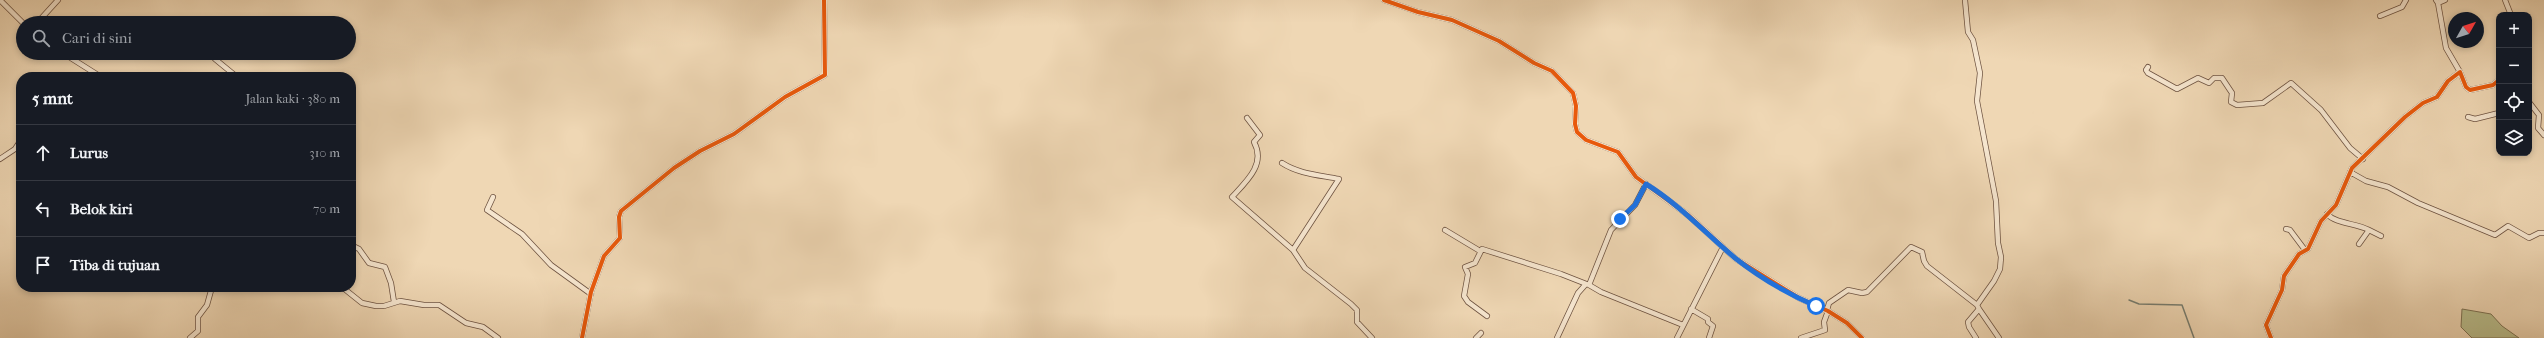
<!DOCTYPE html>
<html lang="id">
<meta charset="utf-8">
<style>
body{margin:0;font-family:"IM FELL French Canon",serif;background:#242831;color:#f1f3f6}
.controls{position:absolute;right:12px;top:12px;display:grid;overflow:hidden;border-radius:8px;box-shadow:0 2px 6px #0003}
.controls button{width:36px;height:36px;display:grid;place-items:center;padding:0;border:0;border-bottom:1px solid #363941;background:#171b24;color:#f1f3f6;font:20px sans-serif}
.compass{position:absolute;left:2448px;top:12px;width:36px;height:36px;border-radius:50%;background:#171b24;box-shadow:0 2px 6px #0003;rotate:51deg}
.stop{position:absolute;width:12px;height:12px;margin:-9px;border:3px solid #1a73e8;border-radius:50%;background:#fff}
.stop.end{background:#1a73e8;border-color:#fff;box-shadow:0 1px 4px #0008}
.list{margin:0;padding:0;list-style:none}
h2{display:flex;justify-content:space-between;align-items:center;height:52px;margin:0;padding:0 16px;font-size:17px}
h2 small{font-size:13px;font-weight:400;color:#9ea1a6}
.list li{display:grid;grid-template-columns:26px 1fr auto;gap:12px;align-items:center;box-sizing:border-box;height:56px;padding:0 16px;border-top:1px solid #363941}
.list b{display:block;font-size:15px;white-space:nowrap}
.list em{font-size:13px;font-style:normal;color:#9ea1a6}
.icon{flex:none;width:22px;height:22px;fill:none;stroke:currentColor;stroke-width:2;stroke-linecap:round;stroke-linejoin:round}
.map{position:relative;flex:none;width:2544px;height:338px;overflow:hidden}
.search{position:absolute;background:#171b24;box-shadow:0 2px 6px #0003;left:16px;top:16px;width:340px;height:44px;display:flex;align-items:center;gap:10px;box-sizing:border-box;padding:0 14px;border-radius:22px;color:#9ea1a6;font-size:15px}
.panel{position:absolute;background:#171b24;box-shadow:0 2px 6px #0003;left:16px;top:72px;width:340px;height:220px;border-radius:16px}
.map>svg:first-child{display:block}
.green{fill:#b9be8d;stroke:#7e7253}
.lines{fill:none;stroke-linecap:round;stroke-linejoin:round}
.stream{stroke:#777e71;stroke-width:1.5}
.street-casing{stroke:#6d5240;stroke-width:6}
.street{stroke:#f5e5ce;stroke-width:4.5}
.cycleway-casing{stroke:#f5e5ce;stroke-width:6}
.cycleway{stroke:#e8590c;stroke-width:4}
.route{stroke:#1a73e8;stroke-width:5}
</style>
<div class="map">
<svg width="2544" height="338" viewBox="0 0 2544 338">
<rect width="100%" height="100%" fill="#efd7b4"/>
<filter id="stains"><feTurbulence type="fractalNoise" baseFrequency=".005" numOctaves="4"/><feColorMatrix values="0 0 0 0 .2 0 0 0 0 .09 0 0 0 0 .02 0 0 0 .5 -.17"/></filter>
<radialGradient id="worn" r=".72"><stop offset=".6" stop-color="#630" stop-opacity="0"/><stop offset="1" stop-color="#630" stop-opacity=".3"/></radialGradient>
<path class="green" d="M 2462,309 L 2491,314 L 2502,326 L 2519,338 L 2472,338 L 2461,327 Z"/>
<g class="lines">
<path class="stream" d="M 2129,300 L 2139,304 L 2182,305 L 2194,338"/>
<g class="street-casing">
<path id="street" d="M 0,0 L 23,23
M 1384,0 L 1418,12 L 1452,20 L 1499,41 L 1534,63 L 1552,71 L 1573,93 L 1576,106 L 1575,124 L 1577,132 L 1586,140 L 1618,152 L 1636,177 L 1688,215 L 1736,259 L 1799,298 L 1828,311 L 1847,323 L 1862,338
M 1965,0 L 1968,32 L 1973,40 L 1980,73 L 1977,101 L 1996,201 L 1998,243 L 2001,257 L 2000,269 L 1994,281 L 1977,305 L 1979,309 L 1968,322 L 1969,327 L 1976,338
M 2436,0 L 2438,3 L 2445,0
M 2505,0 L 2511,15
M 2438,3 L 2446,48 L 2460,72
M 2380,16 L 2402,7 L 2406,0
M 37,23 L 58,0
M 63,53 L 101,77
M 215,59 L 237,77
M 2148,67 L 2146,70 L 2148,73 L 2177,89 L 2198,78 L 2209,83 L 2214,78 L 2222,78 L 2232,93 L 2231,102 L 2237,105 L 2263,103 L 2291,83 L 2321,110 L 2350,148 L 2363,159
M 2529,102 L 2539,115 L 2538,128 L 2544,135
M 2468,117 L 2475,119 L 2499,113
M 1247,118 L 1260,135 L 1254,142 C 1266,164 1247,181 1232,197 L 1293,250 L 1305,268 L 1351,304 L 1357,310 L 1357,322 L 1372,338
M 0,159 L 15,149 L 21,140
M 1282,163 C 1299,174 1319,175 1339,179 L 1293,250
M 2350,172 L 2366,181 L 2388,187 L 2418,203 L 2495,235 L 2508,226 L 2529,238 L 2539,233 L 2544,233
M 493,197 L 487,210 L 522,234 L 551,265 L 591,294
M 2327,214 C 2336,224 2356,223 2369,230 L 2359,244
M 2286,229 L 2290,230 L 2305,250
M 1445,230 L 1480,251
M 2369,230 L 2381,236
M 351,245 L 359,249 L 369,263 L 385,267 L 391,283 L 394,302
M 1589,285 L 1601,292 L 1683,325
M 342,287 L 362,303 L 376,306 L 384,306 L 400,301 L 424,305 L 439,305 L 466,323 L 483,327 L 498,338
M 1691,309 L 1708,319 L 1708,322 L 1713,326 L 1709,338
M 1979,309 L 1999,338
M 1827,310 L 1829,303 L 1848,290 L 1862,293 L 1867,292 L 1911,247 L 1922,252 L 1924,261 L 1927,266 L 1977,305
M 1487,316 L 1468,302 L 1464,296 L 1468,274 L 1465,267 L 1475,263 L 1482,249 L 1561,274 L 1589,285 L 1611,230 L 1635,205 L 1646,184
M 190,338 L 198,331 L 198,317 L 207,305 L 212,287
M 582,338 L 591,292 L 604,256 L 620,238 L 619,217 L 621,211 L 674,168 L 700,151 L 734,134 L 785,97 L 825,75 L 824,0
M 1476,338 L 1481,333
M 1557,338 L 1578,293 L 1586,284
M 1677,338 L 1723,247
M 1801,338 L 1825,330 L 1824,322 L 1828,311
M 2271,338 L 2266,325 L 2282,290 L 2284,276 L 2299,254 L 2308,249 L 2321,221 L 2336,205 L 2352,168 L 2405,117 L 2423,103 L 2437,97 L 2448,81 L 2460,72 L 2466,87 L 2470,90 L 2493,85 L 2499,80"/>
</g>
<use href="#street" class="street"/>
<g class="cycleway-casing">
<path id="cycleway" d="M 1384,0 L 1418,12 L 1452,20 L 1499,41 L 1534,63 L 1552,71 L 1573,93 L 1576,106 L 1575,124 L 1577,132 L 1586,140 L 1618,152 L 1636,177 L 1688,215 L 1736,259 L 1799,298 L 1828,311 L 1847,323 L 1862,338
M 582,338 L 591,292 L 604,256 L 620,238 L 619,217 L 621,211 L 674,168 L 700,151 L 734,134 L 785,97 L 825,75 L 824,0
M 2271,338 L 2266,325 L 2282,290 L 2284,276 L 2299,254 L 2308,249 L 2321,221 L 2336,205 L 2352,168 L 2405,117 L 2423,103 L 2437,97 L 2448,81 L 2460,72 L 2466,87 L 2470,90 L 2493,85 L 2499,80"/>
</g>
<use href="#cycleway" class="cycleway"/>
</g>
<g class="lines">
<path class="route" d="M 1620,219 L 1635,205 L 1646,184 C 1680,205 1705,233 1735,258 C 1759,277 1788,294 1816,306"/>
</g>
<rect width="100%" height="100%" filter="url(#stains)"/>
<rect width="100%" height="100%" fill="url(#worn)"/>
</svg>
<div class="controls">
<button>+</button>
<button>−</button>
<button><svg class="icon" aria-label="locate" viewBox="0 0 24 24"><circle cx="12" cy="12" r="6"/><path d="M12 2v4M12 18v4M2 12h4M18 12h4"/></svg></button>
<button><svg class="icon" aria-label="layers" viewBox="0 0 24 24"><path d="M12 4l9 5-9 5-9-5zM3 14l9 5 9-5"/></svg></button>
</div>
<svg class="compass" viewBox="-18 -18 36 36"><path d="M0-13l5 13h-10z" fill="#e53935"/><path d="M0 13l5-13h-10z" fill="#9ea1a6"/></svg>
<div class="stop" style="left:1816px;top:306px"></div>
<div class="stop end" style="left:1620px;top:219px"></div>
<div class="search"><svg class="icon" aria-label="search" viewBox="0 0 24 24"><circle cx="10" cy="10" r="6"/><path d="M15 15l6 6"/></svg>Cari di sini</div>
<section class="panel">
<h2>5 mnt<small>Jalan kaki · 380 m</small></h2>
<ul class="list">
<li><svg class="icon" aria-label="ahead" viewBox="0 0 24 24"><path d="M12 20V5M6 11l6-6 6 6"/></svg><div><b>Lurus</b></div><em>310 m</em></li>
<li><svg class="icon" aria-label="left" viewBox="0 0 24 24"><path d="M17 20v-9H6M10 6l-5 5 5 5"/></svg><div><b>Belok kiri</b></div><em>70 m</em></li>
<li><svg class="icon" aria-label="arrive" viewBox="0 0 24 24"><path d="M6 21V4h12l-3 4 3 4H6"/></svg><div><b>Tiba di tujuan</b></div></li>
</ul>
</section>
</div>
